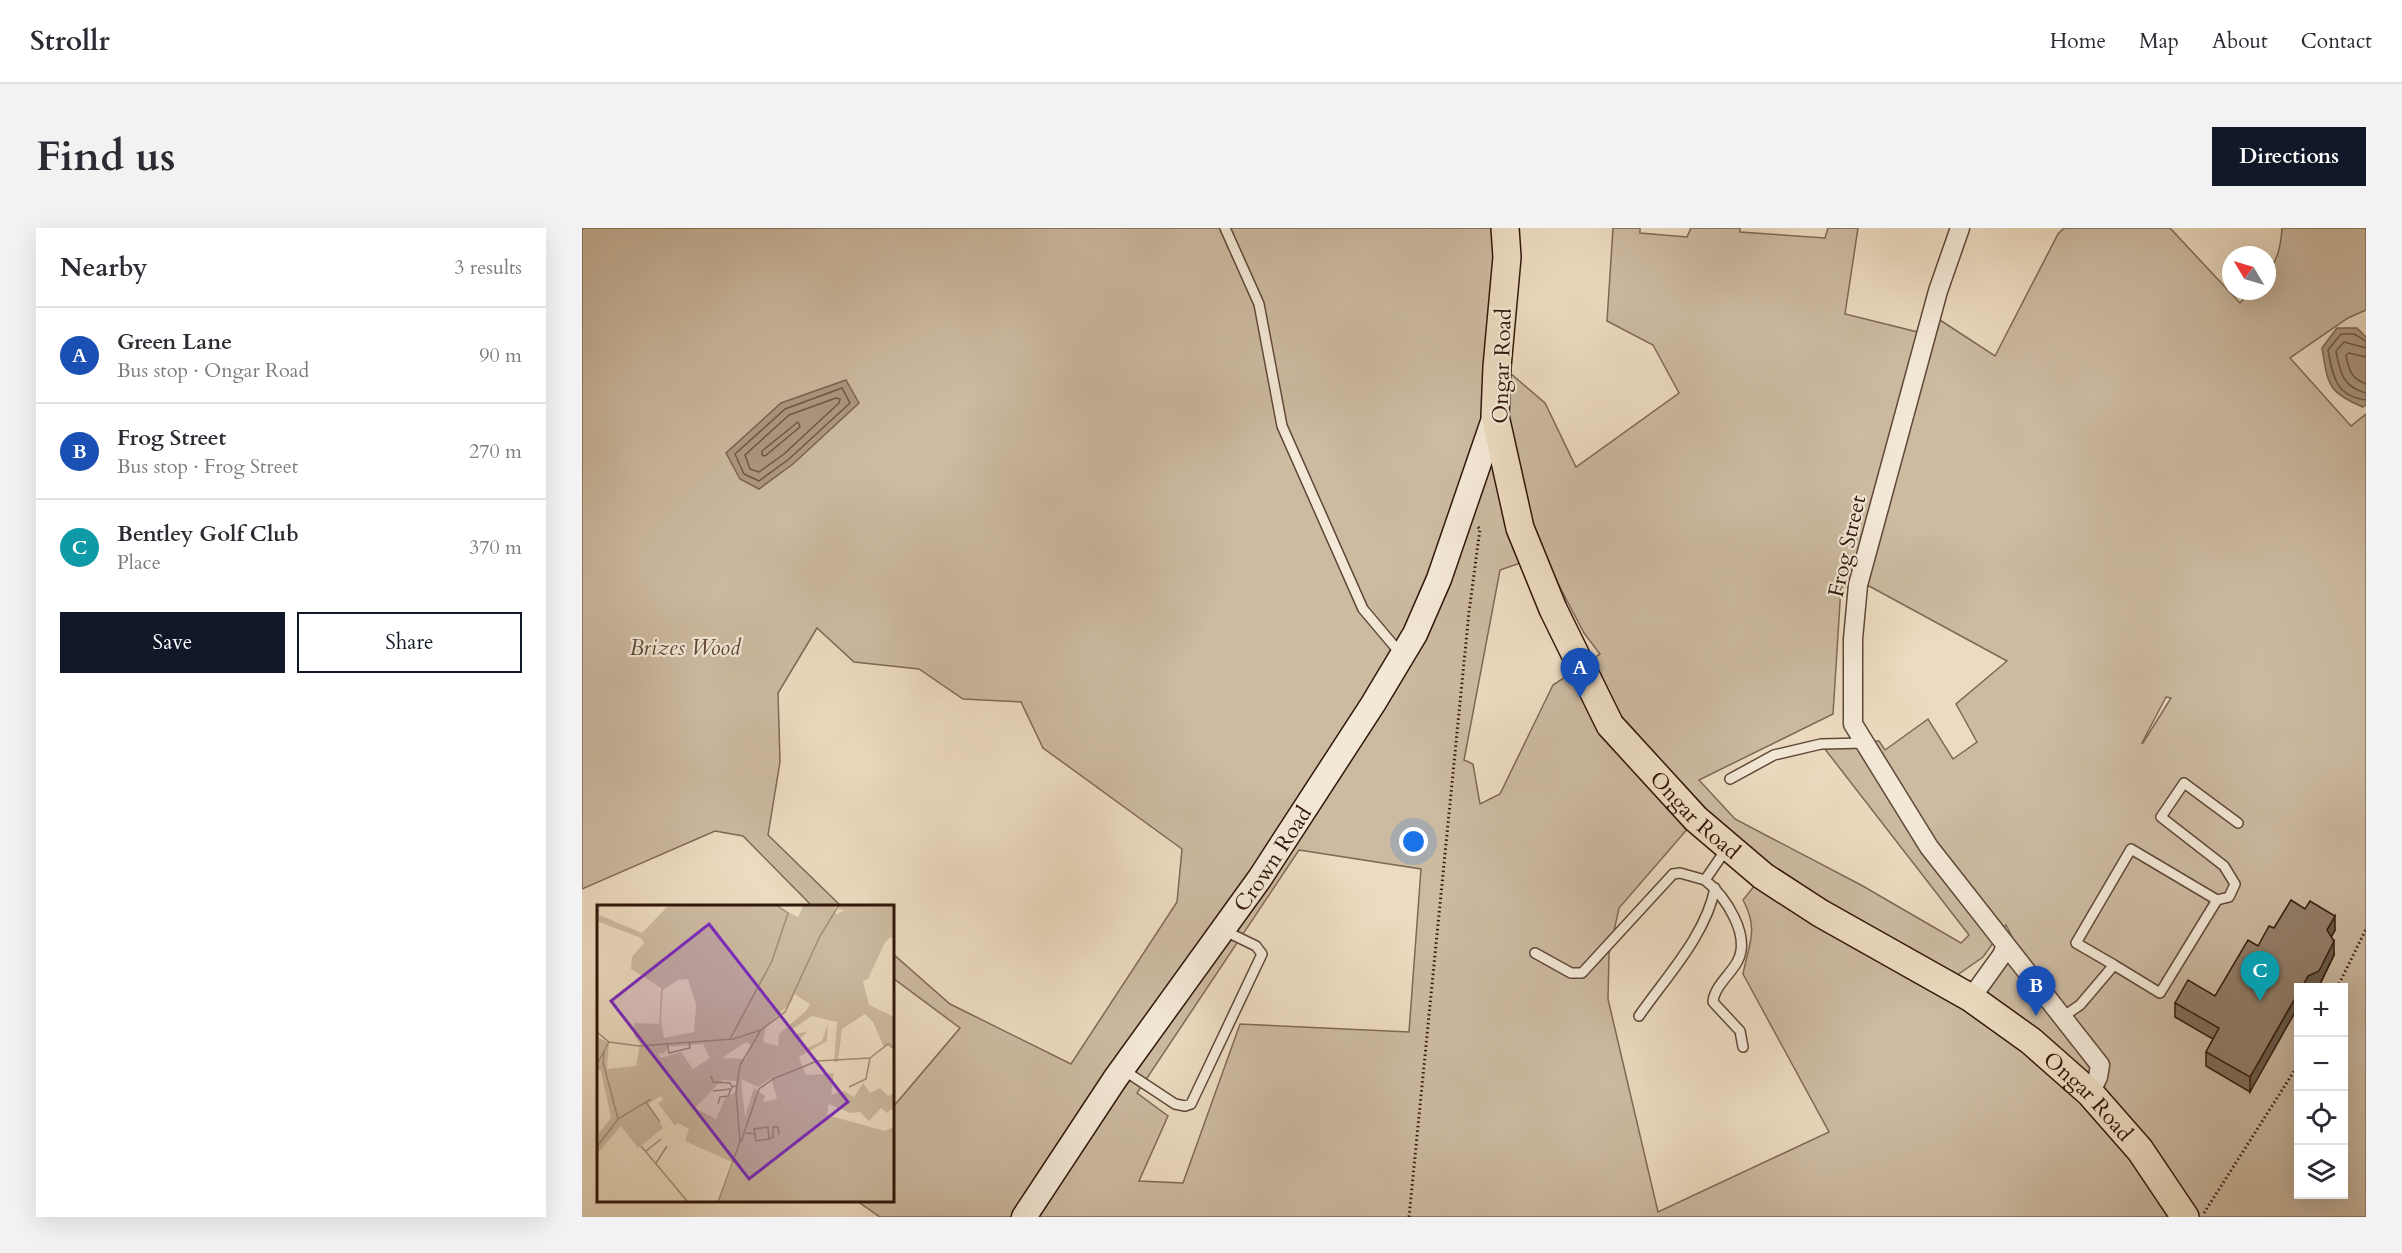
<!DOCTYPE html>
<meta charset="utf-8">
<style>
body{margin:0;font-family:Cardo,serif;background:#f2f2f3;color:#2b2b33}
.controls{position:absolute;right:18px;bottom:18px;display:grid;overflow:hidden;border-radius:0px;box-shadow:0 6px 24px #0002}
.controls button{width:54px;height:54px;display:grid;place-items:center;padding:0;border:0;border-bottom:2px solid #e1e1e2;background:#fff;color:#2b2b33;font:30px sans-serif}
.compass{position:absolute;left:1640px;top:18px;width:54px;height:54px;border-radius:50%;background:#fff;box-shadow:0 6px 24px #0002;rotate:308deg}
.you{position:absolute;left:832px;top:614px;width:21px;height:21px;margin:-15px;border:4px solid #fff;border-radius:50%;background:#1a73e8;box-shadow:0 0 0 9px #1a73e833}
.badge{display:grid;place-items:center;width:39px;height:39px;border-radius:50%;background:#111827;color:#fff;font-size:20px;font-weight:700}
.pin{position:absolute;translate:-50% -50px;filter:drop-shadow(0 2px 3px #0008)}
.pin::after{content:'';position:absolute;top:32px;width:21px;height:18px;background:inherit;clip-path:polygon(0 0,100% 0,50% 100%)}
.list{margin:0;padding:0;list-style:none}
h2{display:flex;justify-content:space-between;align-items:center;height:78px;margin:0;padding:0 24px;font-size:26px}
h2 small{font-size:20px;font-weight:400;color:#7c7c81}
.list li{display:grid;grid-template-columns:39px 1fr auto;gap:18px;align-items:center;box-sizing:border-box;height:96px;padding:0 24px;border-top:2px solid #e1e1e2}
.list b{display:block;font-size:22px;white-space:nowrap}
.list p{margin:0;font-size:20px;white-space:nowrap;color:#7c7c81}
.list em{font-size:20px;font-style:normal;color:#7c7c81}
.actions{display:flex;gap:12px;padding:18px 24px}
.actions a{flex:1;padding:14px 0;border:2px solid #111827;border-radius:0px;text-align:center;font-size:21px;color:#111827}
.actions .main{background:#111827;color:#fff}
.icon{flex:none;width:33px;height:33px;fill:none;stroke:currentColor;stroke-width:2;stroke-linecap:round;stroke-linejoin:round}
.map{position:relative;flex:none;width:1784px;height:989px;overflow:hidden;border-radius:0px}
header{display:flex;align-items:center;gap:36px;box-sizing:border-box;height:84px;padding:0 30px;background:#fff;border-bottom:2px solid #e1e1e2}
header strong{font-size:28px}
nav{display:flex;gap:33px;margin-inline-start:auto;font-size:21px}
.intro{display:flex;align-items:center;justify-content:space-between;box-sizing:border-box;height:144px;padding:0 36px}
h1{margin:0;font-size:42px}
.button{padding:15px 27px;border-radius:0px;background:#111827;color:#fff;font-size:21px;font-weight:700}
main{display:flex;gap:36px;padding:0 36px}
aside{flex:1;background:#fff;border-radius:0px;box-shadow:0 6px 24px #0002}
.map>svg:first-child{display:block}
.green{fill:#ccbaa1;stroke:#7e6856;stroke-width:1.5;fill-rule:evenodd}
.water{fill:#ac9882;stroke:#7b6452;stroke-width:1.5}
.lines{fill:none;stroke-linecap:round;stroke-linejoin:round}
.shore{stroke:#6e5846;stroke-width:1.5}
.lane-casing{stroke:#604838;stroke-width:12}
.street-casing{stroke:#604838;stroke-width:21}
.secondary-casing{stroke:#31170a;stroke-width:27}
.primary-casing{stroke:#31170a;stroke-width:30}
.path{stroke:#31170a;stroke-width:3;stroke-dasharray:1.5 3;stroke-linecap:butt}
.lane{stroke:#f3e8d6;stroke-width:9}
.street{stroke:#f3e8d6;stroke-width:18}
.secondary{stroke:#f3e8d6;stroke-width:24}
.primary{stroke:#ecdbc0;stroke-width:27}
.wall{fill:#7e6c5a;stroke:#31170a;stroke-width:1.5}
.shaded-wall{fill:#66584a;stroke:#31170a;stroke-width:1.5}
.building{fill:#927d69;stroke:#31170a;stroke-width:1.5}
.labels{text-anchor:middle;stroke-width:4.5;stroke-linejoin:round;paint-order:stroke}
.street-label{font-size:22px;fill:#31170a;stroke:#f3e8d6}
.park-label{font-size:22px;font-style:italic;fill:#604837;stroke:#f3e8d6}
.inset-road{fill:none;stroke:#a18d77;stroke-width:1.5}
.view{fill:#7b2cbf;fill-opacity:0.15;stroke:#7b2cbf;stroke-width:3}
.inset-edge{fill:none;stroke:#31170a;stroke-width:3}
</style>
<header>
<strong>Strollr</strong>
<nav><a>Home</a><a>Map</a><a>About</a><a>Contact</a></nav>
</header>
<div class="intro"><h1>Find us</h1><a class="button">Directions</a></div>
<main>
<aside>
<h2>Nearby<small>3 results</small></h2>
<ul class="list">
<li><span class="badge" style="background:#1a4fb4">A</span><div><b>Green Lane</b><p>Bus stop · Ongar Road</p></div><em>90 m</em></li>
<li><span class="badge" style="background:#1a4fb4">B</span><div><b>Frog Street</b><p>Bus stop · Frog Street</p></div><em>270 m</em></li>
<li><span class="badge" style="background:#0f9aa8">C</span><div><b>Bentley Golf Club</b><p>Place</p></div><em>370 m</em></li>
</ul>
<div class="actions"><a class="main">Save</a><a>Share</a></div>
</aside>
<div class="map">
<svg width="1784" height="989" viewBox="0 0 1784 989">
<rect width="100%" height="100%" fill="#ecdbc0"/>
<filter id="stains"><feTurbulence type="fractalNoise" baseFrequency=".00333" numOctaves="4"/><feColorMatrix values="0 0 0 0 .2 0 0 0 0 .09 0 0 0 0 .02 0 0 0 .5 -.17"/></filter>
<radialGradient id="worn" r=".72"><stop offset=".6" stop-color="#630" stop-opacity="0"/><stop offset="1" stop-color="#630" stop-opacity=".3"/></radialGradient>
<path class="green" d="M 0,0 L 927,0 L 927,144 L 963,175 L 994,239 L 1097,165 L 1071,117 L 1025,93 L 1031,0 L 1058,0 L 1058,5 L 1105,9 L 1109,0 L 1158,0 L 1158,4 L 1243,10 L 1246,0 L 1276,0 L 1263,86 L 1352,108 L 1358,92 L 1413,128 L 1476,6 L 1482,0 L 1588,0 L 1658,75 L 1669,63 L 1685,63 L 1685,45 C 1696,32 1699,17 1700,0 L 1784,0 L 1784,82 L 1766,90 L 1708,130 L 1769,198 L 1784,186 L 1784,989 L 298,989 L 275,973 L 310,972 L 311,879 L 378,800 L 311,750 L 311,726 L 368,776 L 489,836 L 595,674 L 600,621 L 461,520 L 439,474 L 381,471 L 337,441 L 272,434 L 235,400 L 196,465 L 198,534 L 186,607 L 259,678 L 230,678 L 161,608 L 133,603 L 0,661 ZM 961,327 L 1002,405 L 1018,426 L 971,457 L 918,566 L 898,576 L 891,536 L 882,532 L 918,342 ZM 1287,358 L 1425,433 L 1374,476 L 1395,514 L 1371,531 L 1346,491 L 1303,522 L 1297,513 L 1239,516 L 1387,707 L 1379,715 L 1279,657 L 1153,591 L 1117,552 L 1251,486 L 1259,359 ZM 1584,469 L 1589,470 L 1561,515 L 1560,515 ZM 1114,591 L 1181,647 L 1161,672 C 1177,702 1167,715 1161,746 L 1247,904 L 1076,984 L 1026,771 L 1027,726 L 1037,680 ZM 717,622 L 839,641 L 827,804 L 658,796 L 601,955 L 557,953 L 586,888 L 555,865 ZM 1424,697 L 1440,728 L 1414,736 L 1389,770 L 1364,755 L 1401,729 ZM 1716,760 L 1762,760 L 1762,966 L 1716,966 Z"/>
<path class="water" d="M 1755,100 L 1775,100 L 1784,109 L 1784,177 L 1781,179 C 1745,164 1746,156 1740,120 Z
M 264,152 L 277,175 L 211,236 L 177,261 L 158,251 L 144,225 L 199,175 Z"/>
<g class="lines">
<path class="shore" d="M 1784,113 L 1772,106 L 1759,106 L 1746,122 C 1751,148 1753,168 1784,172
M 1784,120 L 1762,114 L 1754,123 C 1758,145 1761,159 1784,165
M 1784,129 L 1767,125 L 1764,127 C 1767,143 1769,150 1784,156
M 260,160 L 268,175 L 207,231 L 177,253 L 162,246 L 153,226 L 203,181 Z
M 254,170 L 258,171 L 257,175 L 202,226 L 177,244 L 168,241 L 163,227 L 207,187 Z
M 216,194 L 218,199 L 183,228 L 180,227 L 180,223 Z"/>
<g class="lane-casing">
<path id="lane" d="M 643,0 L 677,76 L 700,198 L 781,381 L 819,426
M 1148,551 L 1192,527 L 1239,516 L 1283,515
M 1145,620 L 1123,652 C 1143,668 1170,708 1155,734 C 1148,747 1132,759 1131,774 L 1158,803 L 1161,819
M 1635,672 L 1647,669 L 1653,656 L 1642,638 L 1579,589 L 1602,555 L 1656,595
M 953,725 L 989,745 L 1000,745 L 1091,646 L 1098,645 L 1123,652
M 1057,788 C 1084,749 1124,707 1133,660
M 1482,788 L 1498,777 L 1532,737 L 1494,715 L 1549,621 L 1635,672 L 1578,765 L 1532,737
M 540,841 L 593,876 L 603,878 L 609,876 L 680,726 L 674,718 L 643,703"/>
</g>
<g class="street-casing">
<path id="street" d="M 1378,0 L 1356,63 L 1276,357 L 1271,411 L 1271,496 L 1347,619 L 1518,837 L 1516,849 L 1508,865
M 1389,770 L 1420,727 L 1424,717"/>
</g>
<g class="secondary-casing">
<g id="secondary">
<path id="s1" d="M 442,989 L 533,851 L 678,650 L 791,476 L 833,406 L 857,351 L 913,188"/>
</g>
</g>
<g class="primary-casing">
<g id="primary">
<path id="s2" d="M 923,0 L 925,29 L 915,139 L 913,188 L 938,300 L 971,381 L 1028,497 L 1114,591 L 1181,648 L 1238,685 L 1389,770 L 1449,813 L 1508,865 L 1558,922 L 1603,989"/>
</g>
</g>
<path class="path" d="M 1755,760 L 1784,701
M 1622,985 L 1716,837
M 827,989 L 887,384 L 898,301 L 894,297"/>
<use href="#lane" class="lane"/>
<use href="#street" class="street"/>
<use href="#secondary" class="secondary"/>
<use href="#primary" class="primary"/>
</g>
<path class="wall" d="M 1723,681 L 1753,702 L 1749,709 L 1752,727 L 1737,758 L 1716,759 L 1668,864 L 1624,838 L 1624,824 L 1631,811 L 1593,789 L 1593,775 L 1633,768 L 1676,718 L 1692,700 Z"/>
<path class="shaded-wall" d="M 1753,688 L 1753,702 L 1745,717 L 1745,702 Z
M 1752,713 L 1752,727 L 1737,758 L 1733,759 L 1720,759 L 1726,748 Z
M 1716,765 L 1716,779 L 1668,864 L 1668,849 Z"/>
<path class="building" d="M 1709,672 L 1723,681 L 1728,673 L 1753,688 L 1745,702 L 1752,713 L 1737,743 L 1726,748 L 1720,759 L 1716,759 L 1716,765 L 1668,849 L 1624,824 L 1637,800 L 1593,775 L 1606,752 L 1633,768 L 1666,712 L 1676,718 L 1687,698 L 1692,700 Z"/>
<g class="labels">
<g class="street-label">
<text transform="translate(919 138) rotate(-88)" y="8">Ongar Road</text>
<text transform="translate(1264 318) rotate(-77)" y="8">Frog Street</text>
<text dy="8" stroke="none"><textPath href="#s2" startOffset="644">Ongar Road</textPath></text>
<text dy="8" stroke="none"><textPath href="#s1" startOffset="436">Crown Road</textPath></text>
<text dy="8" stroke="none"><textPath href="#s2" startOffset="1130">Ongar Road</textPath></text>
</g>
<g class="park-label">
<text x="103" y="427">Brizes Wood</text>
</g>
</g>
<g transform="translate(15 677)">
<rect width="297" height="297" fill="#ecdbc0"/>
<path d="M 0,0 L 3,0 L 2,10 L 45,28 L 72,0 L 178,0 L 201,12 L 207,0 L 239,0 L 237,8 L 240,9 L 247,5 L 241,4 L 242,0 L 297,0 L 297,35 L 294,32 L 288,37 L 271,74 L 266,76 L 272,100 L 297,112 L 297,144 L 291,139 L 287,142 L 276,117 L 268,109 L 245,124 L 241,157 L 237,157 L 240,117 L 215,111 L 194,125 L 197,130 L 211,126 L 202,135 L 208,144 L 225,136 L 231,119 L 230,136 L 202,152 L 209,170 L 237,168 L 234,190 L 247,186 L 257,192 L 266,178 L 273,188 L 283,183 L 291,191 L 297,188 L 297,202 L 290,208 L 284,203 L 272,216 L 263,207 L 253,208 L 232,199 L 230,210 L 288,226 L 297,222 L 297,297 L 121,297 L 137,258 L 88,236 L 92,224 L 81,218 L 78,221 L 61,198 L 66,195 L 64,191 L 51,199 L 66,223 L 41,243 L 24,221 L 0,249 L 0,230 L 14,213 L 4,166 L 0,164 L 0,133 L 12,137 L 10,164 L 39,161 L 43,139 L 37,130 L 37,118 L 62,119 L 64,83 L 34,64 L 35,52 L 47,38 L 44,33 L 0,16 ZM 91,74 L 99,100 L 97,127 L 67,133 L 64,116 L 66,85 L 81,75 ZM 197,89 L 213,99 L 209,106 L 182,129 L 181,141 L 166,137 L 169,121 L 195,96 ZM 149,137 L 154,140 L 149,154 L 125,153 ZM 106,139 L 113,153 L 96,164 L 84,147 L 64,153 L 61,149 L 69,147 L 70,142 ZM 174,173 L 180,194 L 166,197 L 168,191 L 157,183 L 148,212 L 144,174 L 161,182 ZM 125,175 L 139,176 L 139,187 L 128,193 L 119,214 L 98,203 Z" fill="#ccbaa1" fill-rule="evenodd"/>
<path class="inset-road" d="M 0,127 L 12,137 L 42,141 L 136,134 L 164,125M 133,134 L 175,56 L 191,8 L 179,0M 70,138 L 72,148 L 93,143 L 92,138M 7,147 L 6,157 L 21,214M 0,159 L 12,137M 114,171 L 116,177 L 133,178 L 135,182M 252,182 L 269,174 L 273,153M 116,186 L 134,184M 49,197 L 63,217M 121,199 L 123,192 L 131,191 L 135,182 L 139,181M 149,228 L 158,229 L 157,224 L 171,222 L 172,234 L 159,236 L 158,229M 172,234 L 176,232 L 176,222 L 181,222 L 182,230M 144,237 L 162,184 L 176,174 L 220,156 L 273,153 L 291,139 L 297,144M 44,241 L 91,297M 0,242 L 21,214 L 54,194M 49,246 L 64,234M 59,258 L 70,241M 121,297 L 143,237 L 139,187 L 143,160 L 164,125 L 188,107 L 223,31 L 242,0"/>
<path class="view" d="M 112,19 L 251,197 L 152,274 L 14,96 Z"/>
<rect width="297" height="297" class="inset-edge"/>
</g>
<rect width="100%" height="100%" filter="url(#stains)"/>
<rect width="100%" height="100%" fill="url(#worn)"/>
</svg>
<div class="controls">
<button>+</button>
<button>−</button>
<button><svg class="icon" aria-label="locate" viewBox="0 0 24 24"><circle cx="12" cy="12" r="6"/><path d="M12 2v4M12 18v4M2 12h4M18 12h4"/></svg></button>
<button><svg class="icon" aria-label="layers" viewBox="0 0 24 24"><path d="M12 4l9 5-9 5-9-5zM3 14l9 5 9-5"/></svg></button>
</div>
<svg class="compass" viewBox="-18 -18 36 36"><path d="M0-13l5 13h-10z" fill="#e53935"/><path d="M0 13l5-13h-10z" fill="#7c7c81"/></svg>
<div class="you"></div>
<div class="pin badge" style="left:998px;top:470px;background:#1a4fb4">A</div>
<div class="pin badge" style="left:1454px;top:788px;background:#1a4fb4">B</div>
<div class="pin badge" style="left:1678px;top:773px;background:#0f9aa8">C</div>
</div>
</main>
